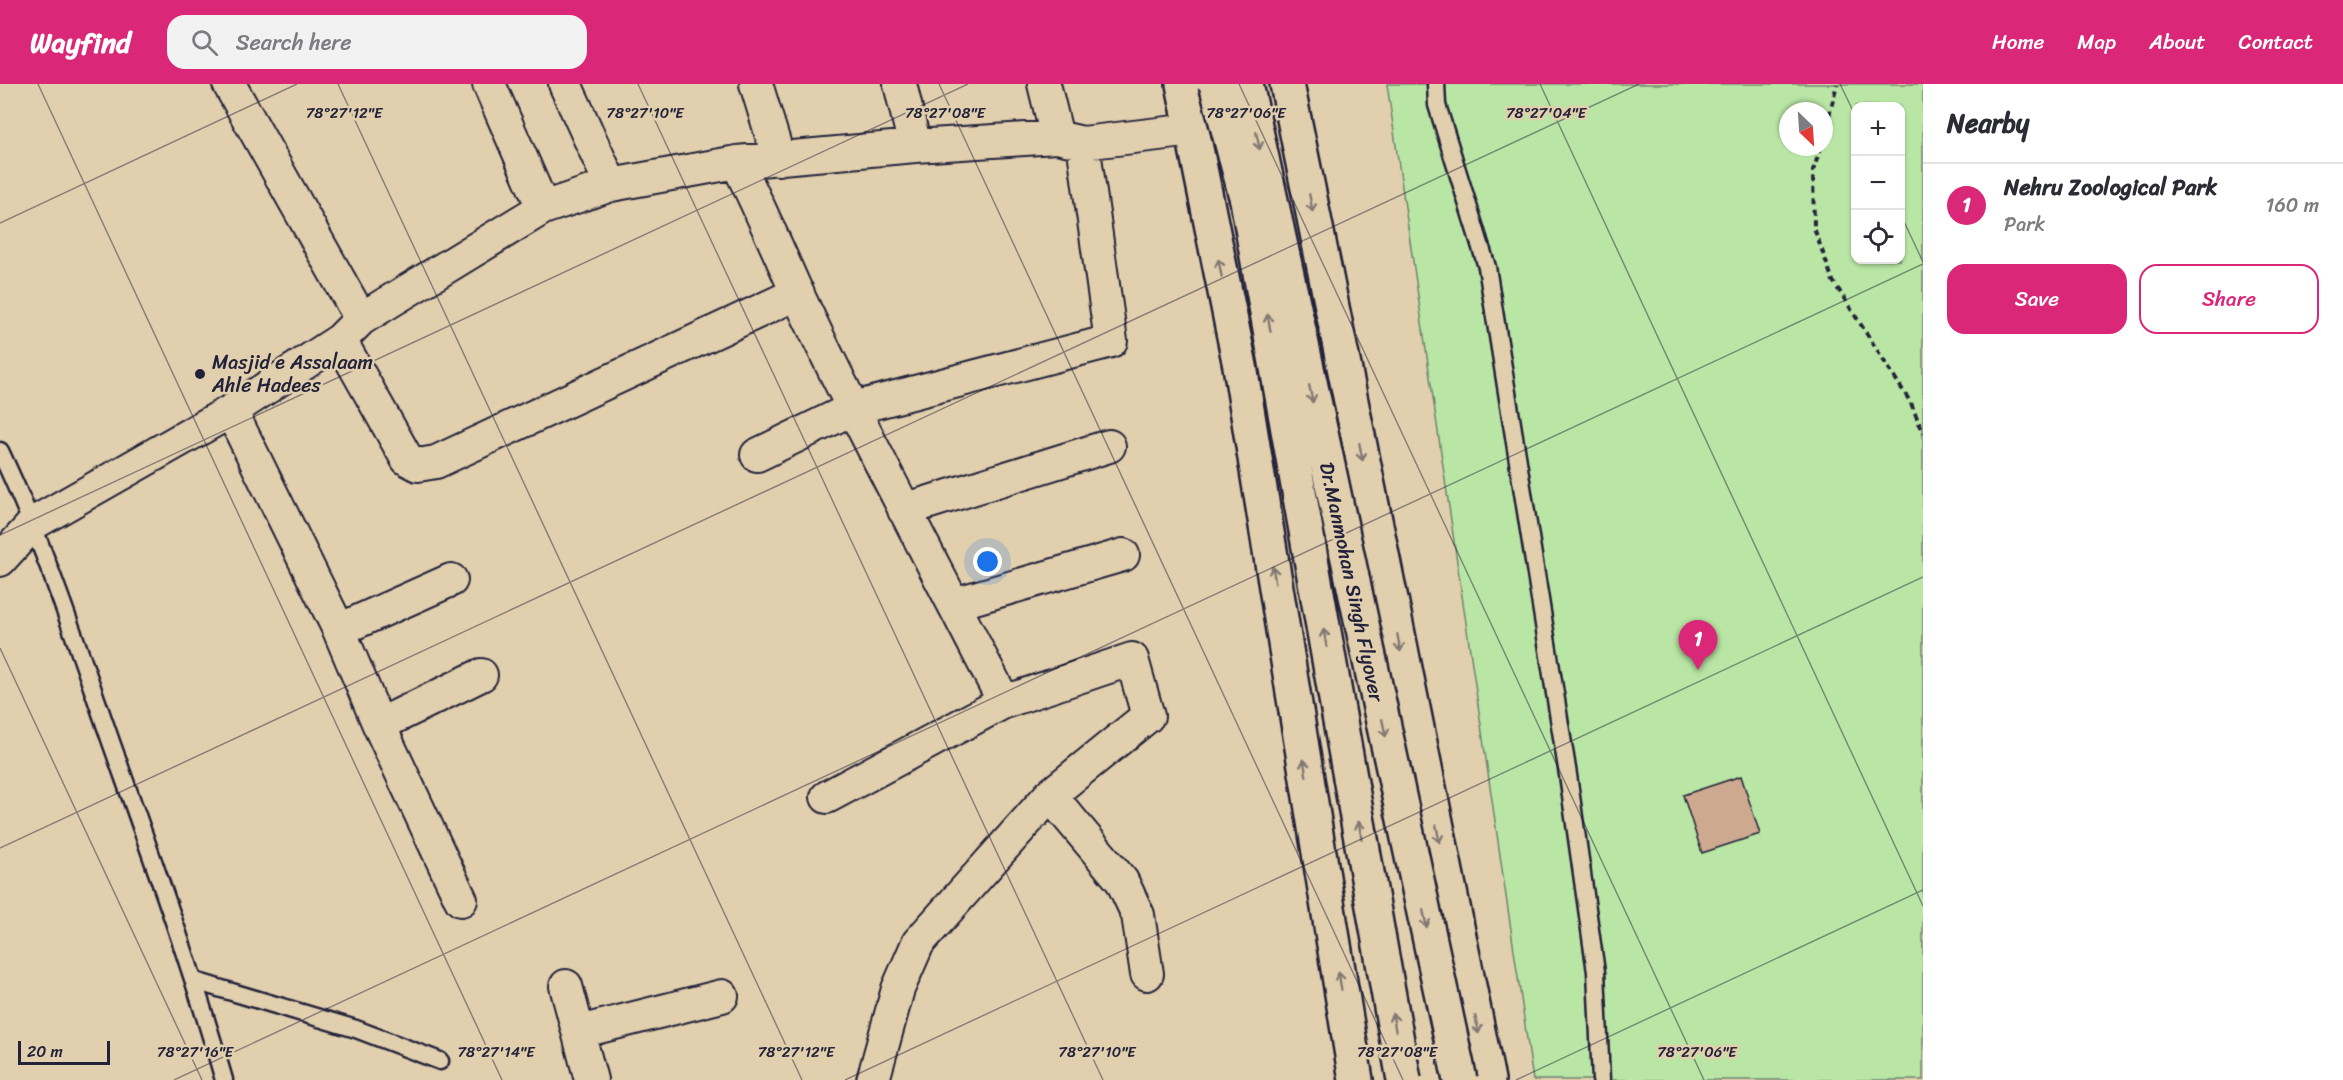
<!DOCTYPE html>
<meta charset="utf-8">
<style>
body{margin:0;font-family:Sriracha,sans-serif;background:#f2f2f3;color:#2b2b33}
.controls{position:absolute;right:18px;top:18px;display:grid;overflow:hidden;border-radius:12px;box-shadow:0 2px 4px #0004}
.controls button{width:54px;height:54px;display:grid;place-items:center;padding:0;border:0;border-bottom:2px solid #e1e1e2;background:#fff;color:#2b2b33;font:30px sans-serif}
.compass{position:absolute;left:1779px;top:18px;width:54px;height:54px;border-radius:50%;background:#fff;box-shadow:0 2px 4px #0004;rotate:155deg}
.scale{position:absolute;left:18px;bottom:15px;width:92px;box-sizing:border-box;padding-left:6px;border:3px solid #22223b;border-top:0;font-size:16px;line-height:21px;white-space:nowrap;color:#22223b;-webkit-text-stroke:4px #e1cfad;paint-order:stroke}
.you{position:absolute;left:988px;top:478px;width:21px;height:21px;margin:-15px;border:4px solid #fff;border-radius:50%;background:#1a73e8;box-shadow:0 0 0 9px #1a73e833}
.badge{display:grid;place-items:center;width:39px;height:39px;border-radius:50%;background:#db2777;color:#fff;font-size:20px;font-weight:700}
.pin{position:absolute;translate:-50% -50px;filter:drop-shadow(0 2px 3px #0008)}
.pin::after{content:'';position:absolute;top:32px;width:21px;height:18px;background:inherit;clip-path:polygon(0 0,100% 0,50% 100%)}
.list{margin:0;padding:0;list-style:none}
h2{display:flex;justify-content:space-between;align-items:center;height:78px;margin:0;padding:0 24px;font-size:26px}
h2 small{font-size:20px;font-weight:400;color:#7c7c81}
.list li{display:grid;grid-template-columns:39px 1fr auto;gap:18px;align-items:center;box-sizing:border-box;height:84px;padding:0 24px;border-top:2px solid #e1e1e2}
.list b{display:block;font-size:22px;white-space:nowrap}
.list p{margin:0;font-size:20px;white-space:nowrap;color:#7c7c81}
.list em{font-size:20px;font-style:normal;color:#7c7c81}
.actions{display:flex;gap:12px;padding:18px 24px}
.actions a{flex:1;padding:14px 0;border:2px solid #db2777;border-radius:18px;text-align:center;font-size:21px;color:#db2777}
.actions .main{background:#db2777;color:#fff}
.icon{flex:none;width:33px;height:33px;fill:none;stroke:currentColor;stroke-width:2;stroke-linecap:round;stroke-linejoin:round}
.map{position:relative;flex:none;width:1923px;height:996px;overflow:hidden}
header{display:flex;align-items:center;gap:36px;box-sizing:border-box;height:84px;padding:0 30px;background:#db2777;color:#fff}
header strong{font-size:28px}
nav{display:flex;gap:33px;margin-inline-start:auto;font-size:21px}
.search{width:420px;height:54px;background:#f2f2f3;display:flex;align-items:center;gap:15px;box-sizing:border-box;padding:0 21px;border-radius:18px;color:#7c7c81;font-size:22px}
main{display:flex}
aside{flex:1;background:#fff}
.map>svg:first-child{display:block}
.green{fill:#b9e6a4;stroke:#6e8470;stroke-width:1.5;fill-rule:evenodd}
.building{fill:#cda98f;stroke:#22223b;stroke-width:1.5}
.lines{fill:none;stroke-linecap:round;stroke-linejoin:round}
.service-casing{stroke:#22223b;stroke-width:21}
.minor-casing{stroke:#22223b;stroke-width:36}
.secondary-casing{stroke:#22223b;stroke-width:38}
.path{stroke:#22223b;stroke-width:4;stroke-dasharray:6 4.5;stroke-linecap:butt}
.service{stroke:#e1cfad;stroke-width:16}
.minor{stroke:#e1cfad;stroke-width:32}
.secondary{stroke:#e1cfad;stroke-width:33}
.trunk-bridge-casing{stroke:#22223b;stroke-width:38;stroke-linecap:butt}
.trunk-bridge{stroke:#e1cfad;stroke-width:33}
.oneway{stroke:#827874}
.ticks{fill:none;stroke:#22223b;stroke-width:1.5;stroke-opacity:0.45}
.poi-dot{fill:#22223b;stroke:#e1cfad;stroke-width:2}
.labels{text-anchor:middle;stroke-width:5;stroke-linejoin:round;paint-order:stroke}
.poi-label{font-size:20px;fill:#22223b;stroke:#e1cfad;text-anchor:start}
.street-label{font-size:20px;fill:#22223b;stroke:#e1cfad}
.ticks-label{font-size:15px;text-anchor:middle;fill:#22223b;stroke:#e1cfad;stroke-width:5;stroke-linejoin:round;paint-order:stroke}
</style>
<header>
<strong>Wayfind</strong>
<div class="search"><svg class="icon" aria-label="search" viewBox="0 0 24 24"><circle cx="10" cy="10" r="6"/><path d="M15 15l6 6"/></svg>Search here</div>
<nav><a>Home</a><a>Map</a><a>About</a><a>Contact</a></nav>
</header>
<main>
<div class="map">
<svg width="1923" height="996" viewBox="0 0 1923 996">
<rect width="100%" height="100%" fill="#e1cfad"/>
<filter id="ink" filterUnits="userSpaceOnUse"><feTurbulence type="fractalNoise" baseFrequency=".0167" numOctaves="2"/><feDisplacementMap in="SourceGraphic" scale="12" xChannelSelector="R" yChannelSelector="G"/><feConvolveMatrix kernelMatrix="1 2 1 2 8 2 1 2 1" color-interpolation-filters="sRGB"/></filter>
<g filter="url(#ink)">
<path class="green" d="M 1387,0 L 1923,0 L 1923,996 L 1533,996 ZM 1856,22 L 1900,22 L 1900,176 L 1856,176 ZM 1788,27 L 1824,27 L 1824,63 L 1788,63 Z"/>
<path class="building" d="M 1741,692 L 1760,750 L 1702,769 L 1683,711 Z"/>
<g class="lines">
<g class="service-casing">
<path id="service" d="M 1436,0 L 1437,21 L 1487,183 L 1568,691 L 1596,888 L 1601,996
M 0,367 C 44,460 76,558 110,655 C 150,768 191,881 224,996
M 195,897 L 356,945 L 440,977"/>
</g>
<g class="minor-casing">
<path id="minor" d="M 229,0 L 361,235
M 489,0 L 543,124
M 565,0 L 611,101
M 756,0 L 779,75
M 900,0 L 915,62
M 1044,0 L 1057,53
M 737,78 C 759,122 778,166 798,211 C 863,349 935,483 1004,618
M 340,256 L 407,375 L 418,381 L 436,378 L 798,209
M 231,327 L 339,546 L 379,641 L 461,816
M 757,371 L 854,324 L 1111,257 L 1083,59
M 904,426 L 1109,362
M 0,476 L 34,439 L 231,327 L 340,256 L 361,235 L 543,124 L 611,101 L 737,78 L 915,62 L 1057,53 L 1083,59 L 1192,46
M 954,520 L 1123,471
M 339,546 L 451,496
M 379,641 L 481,591
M 1050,711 L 1122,797 L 1138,831 L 1147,890
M 827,713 L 1004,618 L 1132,575 L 1148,632 L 1050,711 L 918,859 L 898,905 L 873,996
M 566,902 L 591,996
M 579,948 L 722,912"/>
</g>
<g class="secondary-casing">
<path id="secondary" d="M 1183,0 L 1240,282 L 1356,996
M 1287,0 L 1488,996"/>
</g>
<path class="path" d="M 1824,52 L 1837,0
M 1821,63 L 1813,87 L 1814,144 L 1833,197 L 1911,319 L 1923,349"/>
<use href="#service" class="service"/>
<use href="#minor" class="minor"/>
<use href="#secondary" class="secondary"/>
<g class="trunk-bridge-casing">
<path id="trunk-bridge" d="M 1216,0 L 1247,116 L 1404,996
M 1246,0 L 1460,996"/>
</g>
<use href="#trunk-bridge" class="trunk-bridge"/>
</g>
<defs><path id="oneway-shaft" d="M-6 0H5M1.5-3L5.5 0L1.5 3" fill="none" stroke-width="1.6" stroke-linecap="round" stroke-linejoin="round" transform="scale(1.5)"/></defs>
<g class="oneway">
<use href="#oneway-shaft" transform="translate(1258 57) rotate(78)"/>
<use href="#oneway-shaft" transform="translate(1311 119) rotate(79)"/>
<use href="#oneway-shaft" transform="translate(1220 184) rotate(-101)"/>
<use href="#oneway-shaft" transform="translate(1269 239) rotate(-100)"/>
<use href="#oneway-shaft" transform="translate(1311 310) rotate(78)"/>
<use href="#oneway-shaft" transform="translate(1361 368) rotate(79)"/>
<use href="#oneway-shaft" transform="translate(1274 491) rotate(-99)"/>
<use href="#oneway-shaft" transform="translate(1325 554) rotate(-100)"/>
<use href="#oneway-shaft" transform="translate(1399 559) rotate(79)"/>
<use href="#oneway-shaft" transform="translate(1384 644) rotate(78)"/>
<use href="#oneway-shaft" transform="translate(1305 684) rotate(-99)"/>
<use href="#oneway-shaft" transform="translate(1360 746) rotate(-100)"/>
<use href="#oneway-shaft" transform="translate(1438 750) rotate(79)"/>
<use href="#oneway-shaft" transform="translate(1425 835) rotate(78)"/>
<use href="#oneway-shaft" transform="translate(1340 897) rotate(-99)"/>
<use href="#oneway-shaft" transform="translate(1394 938) rotate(-100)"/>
<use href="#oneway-shaft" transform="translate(1477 941) rotate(79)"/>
</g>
</g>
<path class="ticks" d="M 38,0 L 502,996M 338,0 L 802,996M 638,0 L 1103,996M 939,0 L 1403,996M 1239,0 L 1704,996M 1540,0 L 1923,822M 1840,0 L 1856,33M 1900,129 L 1923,178M 0,139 L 297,0M 0,451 L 968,0M 0,564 L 202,996M 0,764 L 1639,0M 174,996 L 1923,180M 845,996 L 1923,493M 1516,996 L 1923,806"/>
<circle class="poi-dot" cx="200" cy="290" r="6"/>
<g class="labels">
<g class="poi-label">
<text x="212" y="285">Masjid e Assalaam<tspan x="212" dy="23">Ahle Hadees</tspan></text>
</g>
<g class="street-label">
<text transform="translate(1352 498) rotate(78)" y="7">Dr.Manmohan Singh Flyover</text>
</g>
</g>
<g class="ticks-label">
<text x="344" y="34">78°27'12"E</text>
<text x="645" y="34">78°27'10"E</text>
<text x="945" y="34">78°27'08"E</text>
<text x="1246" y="34">78°27'06"E</text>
<text x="1546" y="34">78°27'04"E</text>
<text x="496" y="973">78°27'14"E</text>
<text x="1097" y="973">78°27'10"E</text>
<text x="1397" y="973">78°27'08"E</text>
<text x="1697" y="973">78°27'06"E</text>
<text x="195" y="973">78°27'16"E</text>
<text x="796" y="973">78°27'12"E</text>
</g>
</svg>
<div class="controls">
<button>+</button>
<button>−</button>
<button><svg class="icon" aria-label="locate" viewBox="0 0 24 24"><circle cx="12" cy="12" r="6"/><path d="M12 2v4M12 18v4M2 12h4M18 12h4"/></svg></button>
</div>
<svg class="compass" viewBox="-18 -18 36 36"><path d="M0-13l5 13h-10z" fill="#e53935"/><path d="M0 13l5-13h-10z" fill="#7c7c81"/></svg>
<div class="scale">20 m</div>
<div class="you"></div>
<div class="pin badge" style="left:1698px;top:586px">1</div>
</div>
<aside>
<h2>Nearby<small></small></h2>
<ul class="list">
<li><span class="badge">1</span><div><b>Nehru Zoological Park</b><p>Park</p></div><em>160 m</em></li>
</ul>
<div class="actions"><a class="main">Save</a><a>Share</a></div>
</aside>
</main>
